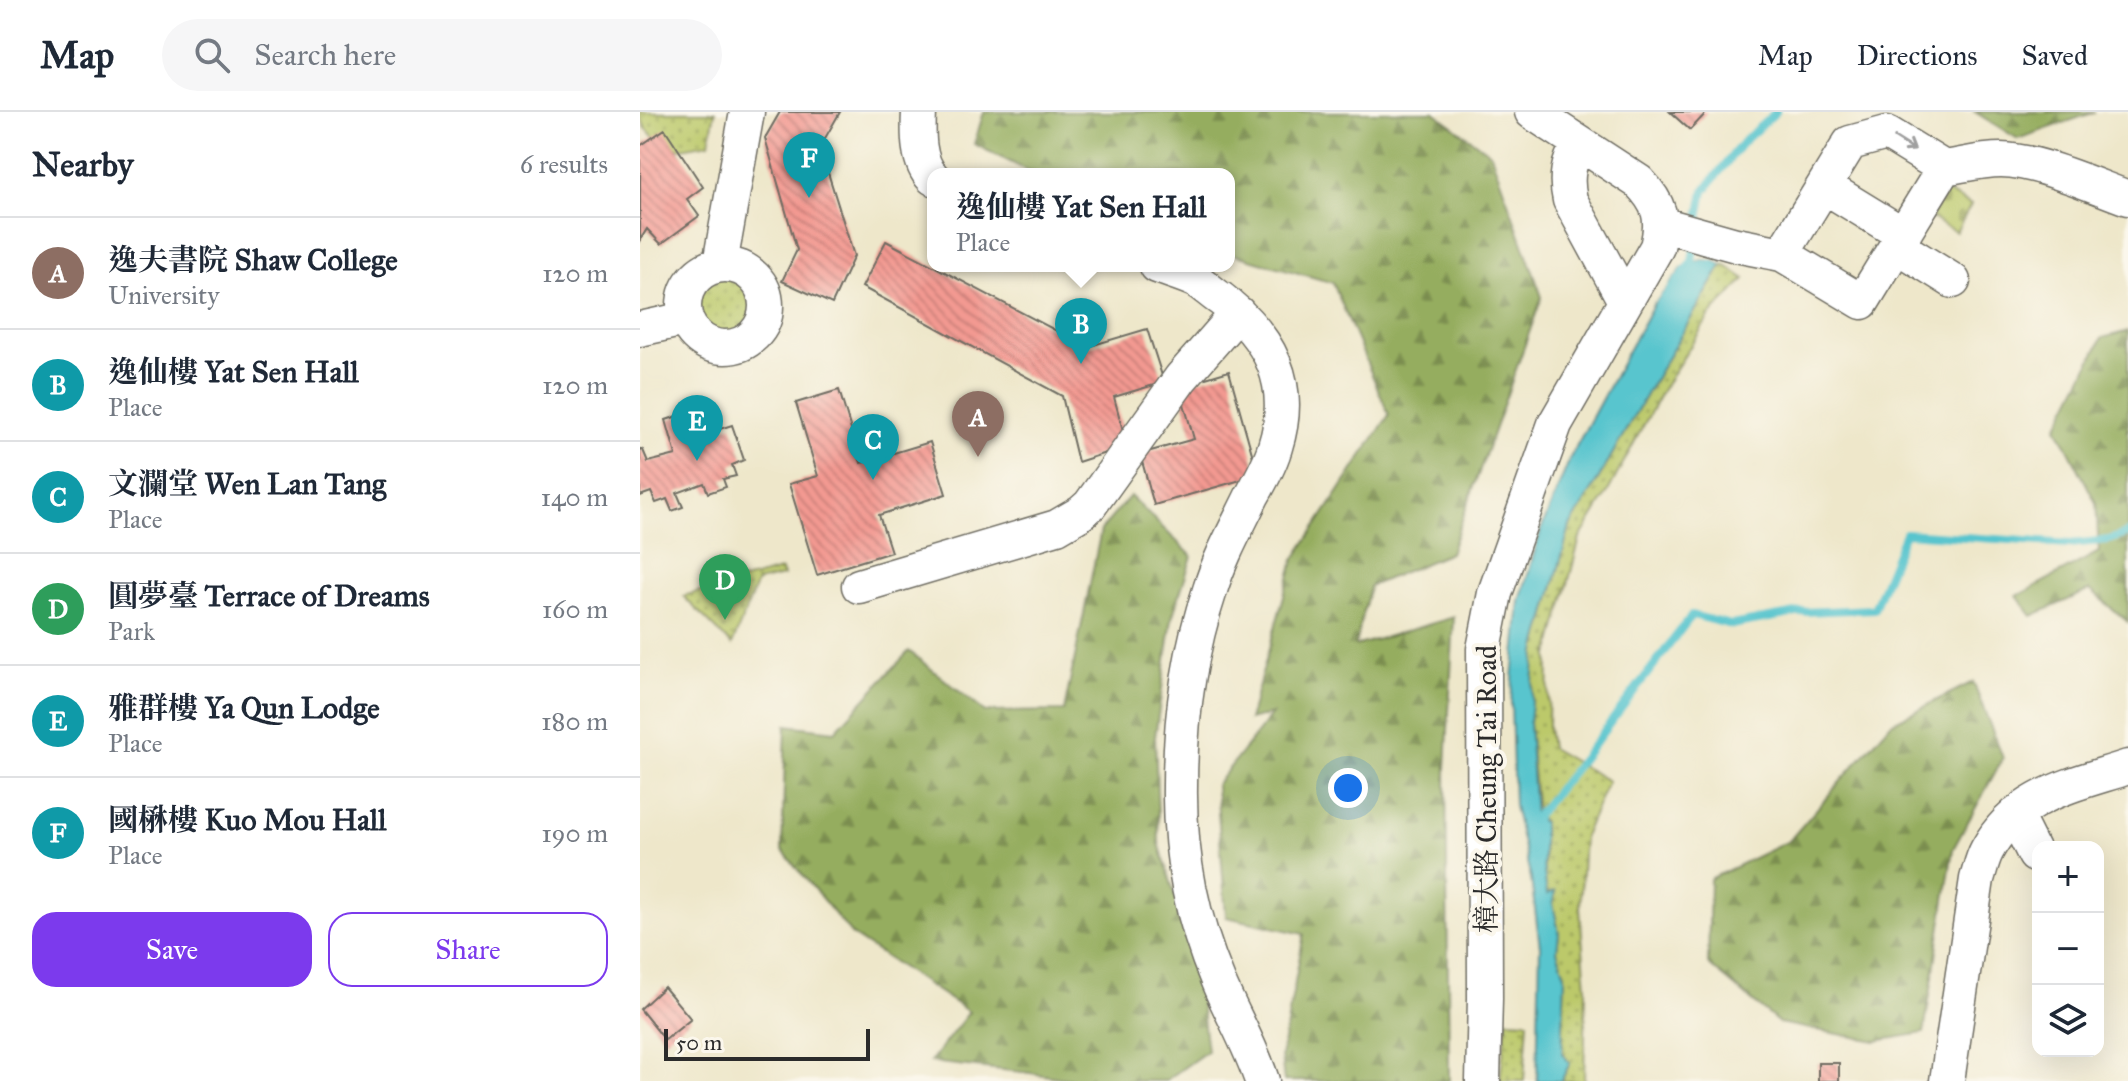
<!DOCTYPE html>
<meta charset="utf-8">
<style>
body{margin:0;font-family:"IM FELL Great Primer","Noto Serif TC",serif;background:#f6f6f7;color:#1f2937}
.controls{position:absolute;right:24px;bottom:24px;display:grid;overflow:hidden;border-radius:16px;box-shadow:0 8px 32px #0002}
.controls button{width:72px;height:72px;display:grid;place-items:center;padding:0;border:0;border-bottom:2px solid #e0e1e3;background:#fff;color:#1f2937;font:40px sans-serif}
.scale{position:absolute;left:24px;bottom:20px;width:206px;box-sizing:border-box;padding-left:8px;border:4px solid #2b2b2b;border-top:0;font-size:22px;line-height:28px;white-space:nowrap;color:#2b2b2b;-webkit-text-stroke:6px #fbf7ec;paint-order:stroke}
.you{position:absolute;left:708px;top:676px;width:28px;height:28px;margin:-20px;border:6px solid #fff;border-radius:50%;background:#1a73e8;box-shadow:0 0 0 12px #1a73e833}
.badge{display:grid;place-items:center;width:52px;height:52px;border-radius:50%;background:#7c3aed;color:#fff;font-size:26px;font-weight:700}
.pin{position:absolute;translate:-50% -66px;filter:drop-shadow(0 2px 4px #0008)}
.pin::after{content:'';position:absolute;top:42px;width:28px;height:24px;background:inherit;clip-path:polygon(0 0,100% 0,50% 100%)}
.popup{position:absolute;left:287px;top:56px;width:308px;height:104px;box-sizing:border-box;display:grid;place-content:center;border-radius:16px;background:#fff;filter:drop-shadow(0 2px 6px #0005);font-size:26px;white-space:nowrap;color:#747a83}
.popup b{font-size:30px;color:#1f2937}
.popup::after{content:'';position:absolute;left:50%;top:100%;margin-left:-16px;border:16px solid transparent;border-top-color:#fff}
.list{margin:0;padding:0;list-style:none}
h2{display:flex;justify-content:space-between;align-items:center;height:104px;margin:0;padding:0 32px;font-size:34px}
h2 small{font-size:26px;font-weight:400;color:#747a83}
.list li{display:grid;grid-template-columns:52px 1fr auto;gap:24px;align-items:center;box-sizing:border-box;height:112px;padding:0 32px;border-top:2px solid #e0e1e3}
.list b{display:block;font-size:30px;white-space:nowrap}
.list p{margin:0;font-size:26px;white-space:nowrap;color:#747a83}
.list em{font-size:26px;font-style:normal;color:#747a83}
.actions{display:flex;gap:16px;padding:24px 32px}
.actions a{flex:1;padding:18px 0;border:2px solid #7c3aed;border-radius:24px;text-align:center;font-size:28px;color:#7c3aed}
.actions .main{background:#7c3aed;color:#fff}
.icon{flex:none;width:44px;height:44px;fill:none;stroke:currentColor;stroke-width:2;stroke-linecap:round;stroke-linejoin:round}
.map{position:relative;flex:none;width:1488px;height:969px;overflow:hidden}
header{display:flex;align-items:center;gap:48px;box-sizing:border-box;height:112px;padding:0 40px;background:#fff;border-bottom:2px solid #e0e1e3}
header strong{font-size:38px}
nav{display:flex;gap:44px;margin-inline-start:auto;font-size:28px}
.search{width:560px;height:72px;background:#f6f6f7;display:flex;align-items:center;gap:20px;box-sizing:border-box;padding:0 28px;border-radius:44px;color:#747a83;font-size:30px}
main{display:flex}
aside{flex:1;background:#fff}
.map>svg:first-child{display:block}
.green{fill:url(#green-dots);stroke:#747a4b;stroke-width:2}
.forest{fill:url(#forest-firs);stroke:#606c45;stroke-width:2}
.cemetery{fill:url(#cemetery-stones);stroke:#747a4b;stroke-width:2}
.water{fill:#58c5ce;stroke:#42787c;stroke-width:2}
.pier{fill:#eee7ca}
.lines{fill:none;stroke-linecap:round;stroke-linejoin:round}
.stream{stroke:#58c5ce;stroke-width:8}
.building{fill:url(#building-back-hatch)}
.minor-casing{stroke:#6f6d63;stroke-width:37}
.minor{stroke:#fff;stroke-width:34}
.oneway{stroke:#a0a0a0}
.labels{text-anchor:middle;stroke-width:8;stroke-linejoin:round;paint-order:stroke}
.street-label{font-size:28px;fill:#2b2b2b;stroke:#fbf7ec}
</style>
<header>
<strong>Map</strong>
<div class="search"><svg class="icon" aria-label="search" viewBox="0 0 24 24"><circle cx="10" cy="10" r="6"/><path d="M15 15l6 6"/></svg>Search here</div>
<nav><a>Map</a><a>Directions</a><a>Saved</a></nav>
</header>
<main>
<aside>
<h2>Nearby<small>6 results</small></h2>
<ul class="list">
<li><span class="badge" style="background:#8d6e63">A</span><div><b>逸夫書院 Shaw College</b><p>University</p></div><em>120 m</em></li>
<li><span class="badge" style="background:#0f9aa8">B</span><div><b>逸仙樓 Yat Sen Hall</b><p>Place</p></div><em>120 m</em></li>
<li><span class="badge" style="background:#0f9aa8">C</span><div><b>文瀾堂 Wen Lan Tang</b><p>Place</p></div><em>140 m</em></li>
<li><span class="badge" style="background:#2e9e5b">D</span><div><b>圓夢臺 Terrace of Dreams</b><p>Park</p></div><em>160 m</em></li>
<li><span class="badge" style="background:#0f9aa8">E</span><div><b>雅群樓 Ya Qun Lodge</b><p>Place</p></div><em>180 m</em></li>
<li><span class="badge" style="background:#0f9aa8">F</span><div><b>國楙樓 Kuo Mou Hall</b><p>Place</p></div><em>190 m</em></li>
</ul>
<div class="actions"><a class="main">Save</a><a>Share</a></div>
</aside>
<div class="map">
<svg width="1488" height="969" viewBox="0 0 1488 969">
<defs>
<pattern id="green-dots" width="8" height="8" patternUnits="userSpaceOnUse" patternTransform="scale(2)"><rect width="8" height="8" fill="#bcc96b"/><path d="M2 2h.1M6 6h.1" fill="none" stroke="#99a358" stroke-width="1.8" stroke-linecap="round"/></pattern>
<pattern id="forest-firs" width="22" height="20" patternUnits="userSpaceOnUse" patternTransform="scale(2)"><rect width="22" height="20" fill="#95ad5f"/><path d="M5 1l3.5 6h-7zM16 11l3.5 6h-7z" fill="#7a8d4f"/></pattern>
<pattern id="cemetery-stones" width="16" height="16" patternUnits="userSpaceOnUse" patternTransform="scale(2)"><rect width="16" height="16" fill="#bcc96b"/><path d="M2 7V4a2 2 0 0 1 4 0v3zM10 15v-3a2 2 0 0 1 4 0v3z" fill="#99a358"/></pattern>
<pattern id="building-back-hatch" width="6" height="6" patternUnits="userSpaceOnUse" patternTransform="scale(2)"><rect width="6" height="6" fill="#f39991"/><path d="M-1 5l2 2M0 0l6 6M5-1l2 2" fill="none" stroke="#c57d77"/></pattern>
</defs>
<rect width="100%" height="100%" fill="#fbf7ec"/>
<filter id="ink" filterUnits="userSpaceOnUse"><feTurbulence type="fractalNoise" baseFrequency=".0125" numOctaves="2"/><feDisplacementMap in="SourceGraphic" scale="16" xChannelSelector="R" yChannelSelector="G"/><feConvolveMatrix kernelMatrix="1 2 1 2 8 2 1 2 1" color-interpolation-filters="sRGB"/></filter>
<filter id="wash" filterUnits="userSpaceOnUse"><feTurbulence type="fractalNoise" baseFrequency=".006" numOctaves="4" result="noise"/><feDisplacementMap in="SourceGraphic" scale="32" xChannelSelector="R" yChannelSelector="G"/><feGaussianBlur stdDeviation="1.8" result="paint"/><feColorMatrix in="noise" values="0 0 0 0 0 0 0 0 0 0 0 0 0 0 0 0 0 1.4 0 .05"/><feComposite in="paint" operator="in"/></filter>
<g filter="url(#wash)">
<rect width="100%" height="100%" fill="#eee7ca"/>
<path class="green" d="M 0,0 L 75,0 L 69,31 L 26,39 L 5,15 L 2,8 L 0,7 Z
M 1083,152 L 1105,167 L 1069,205 L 1023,277 L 965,385 L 940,426 L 909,543 L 908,616 L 911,636 L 968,669 L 944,724 L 940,796 L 946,876 L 944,969 L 921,969 L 930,951 L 922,942 L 925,863 L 917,839 L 919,821 L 913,792 L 915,780 L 904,784 L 903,710 L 897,703 L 889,611 L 896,539 L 930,414 L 952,378 L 1012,272 Z
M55 192a30 30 0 1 1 60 0a30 30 0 1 1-60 0Z
M 141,458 L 143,464 L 117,470 L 92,533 L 43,484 Z
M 867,908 L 888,909 L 884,969 L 860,969 Z"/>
<path class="forest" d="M 344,0 L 794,0 L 851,42 L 902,185 L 810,441 L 730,474 L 715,534 L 814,505 L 806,656 L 809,969 L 644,969 L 641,944 L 664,822 L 586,805 L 576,673 L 632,602 L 609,608 L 654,448 L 749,303 L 693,171 L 589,141 L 589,62 L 394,62 L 334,32 Z
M 1335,0 L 1455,0 L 1378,27 Z
M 1488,219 L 1488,510 L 1450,478 L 1392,504 L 1377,484 L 1459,440 L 1456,391 L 1417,315 L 1462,226 Z
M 490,384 L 552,444 L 532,506 L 515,625 L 519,731 L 557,856 L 567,939 L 525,969 L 443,969 L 390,961 L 290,950 L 329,900 L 212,823 L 142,738 L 146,613 L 195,619 L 269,539 L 345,600 L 424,599 L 461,418 Z
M 1333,570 L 1363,646 L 1313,737 L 1284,921 L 1236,929 L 1139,911 L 1068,852 L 1070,767 L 1149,729 L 1251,611 Z"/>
<path class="cemetery" d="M 1305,79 L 1331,93 L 1316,120 L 1291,106 Z"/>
<path class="water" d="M 1062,147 L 1073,148 L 1083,152 L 1012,272 L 952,378 L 930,414 L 896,539 L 889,611 L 895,706 L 903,710 L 903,752 L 907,783 L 915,779 L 913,792 L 919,821 L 917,839 L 925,863 L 922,942 L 930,951 L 921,969 L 897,969 L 900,834 L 891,767 L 874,694 L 871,590 L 880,489 L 901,418 L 931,344 L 1014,191 L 1042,155 L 1052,150 Z"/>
<path class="pier" d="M 1062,143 L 1074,144 L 1085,149 L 1083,152 L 1073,148 L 1062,147 L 1052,150 L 1042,155 L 1014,191 L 1017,181 L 1031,160 L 1040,151 L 1050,146 Z"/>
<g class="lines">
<path class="stream" d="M 1057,116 L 1064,79 L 1103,30 L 1136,0
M 1047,158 L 1052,150 L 1055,130
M 892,714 L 897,703 L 948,640 L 1052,503 L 1091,513 L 1162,500 L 1234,497 L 1265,421 L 1430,432 L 1469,428 L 1488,421"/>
</g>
<g id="blocks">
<path class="building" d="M 140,0 L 200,0 L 180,35 L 214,144 L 192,192 L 142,169 L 157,138 L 125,26 Z
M 1030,0 L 1067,0 L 1050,18 Z
M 25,17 L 63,75 L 47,87 L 59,104 L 21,132 L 7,117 L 0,128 L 0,34 Z
M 246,129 L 447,235 L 507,217 L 524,270 L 474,285 L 487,334 L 438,350 L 422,284 L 222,175 Z
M 589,259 L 618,363 L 514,393 L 500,342 L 554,327 L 539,274 Z
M 199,278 L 221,351 L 290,330 L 306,382 L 239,403 L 251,440 L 177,463 L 149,372 L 178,364 L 156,291 Z
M 47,301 L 55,325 L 92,313 L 104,348 L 92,353 L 96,364 L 83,367 L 86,375 L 68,381 L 64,371 L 37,381 L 43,395 L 32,399 L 27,387 L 16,391 L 11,380 L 0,384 L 0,337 L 3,338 L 8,350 L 36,343 L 26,308 Z
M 24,875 L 51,907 L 25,928 L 0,897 Z
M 1178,951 L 1199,951 L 1199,969 L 1178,969 Z"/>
</g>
</g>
<g filter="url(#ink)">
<use href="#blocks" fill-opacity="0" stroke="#6f6d63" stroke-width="2"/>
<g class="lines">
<g class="minor-casing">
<path id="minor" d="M 279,0 C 278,21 277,50 293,66
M 939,32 C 928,51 925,66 930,88 L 985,189
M 1304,56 C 1323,53 1342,48 1361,48 C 1397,48 1452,73 1488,86
M 1184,74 L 1264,123
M 1021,112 L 1096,133 L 1142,142 L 1222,190 L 1304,56 L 1247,21 L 1210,31 L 1142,142
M 1257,134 L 1313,169
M 80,152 L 107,0
M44 194a41 41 0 1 1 82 0a41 41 0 1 1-82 0Z
M 517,154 C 530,159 545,163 557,169 C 565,174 573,182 581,187 C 630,225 655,272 635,335 C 630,352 621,368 612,384 C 597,415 580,445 570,478 C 549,541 540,608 540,674 C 539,741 552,808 578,869 C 592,903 611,934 622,969
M 0,217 L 45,207
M 219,474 L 417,415 L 441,401 L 450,393 L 541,266 L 598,201
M 1375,703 L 1395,743
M 843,969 L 845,886 L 844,537 L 855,481 L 915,312 L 1017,135 C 1024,106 1020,92 999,70 L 892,0
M 1307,969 L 1337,767 C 1340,758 1342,747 1347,738 C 1377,682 1434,673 1488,655"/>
</g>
<use href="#minor" class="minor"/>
</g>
<defs><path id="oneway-shaft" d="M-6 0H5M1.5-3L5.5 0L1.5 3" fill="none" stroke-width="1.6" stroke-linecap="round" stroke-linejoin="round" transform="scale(2)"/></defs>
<use class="oneway" href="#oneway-shaft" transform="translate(1265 32) rotate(32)"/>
</g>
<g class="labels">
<g class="street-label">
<text transform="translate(846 677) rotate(-90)" y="10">樟大路 Cheung Tai Road</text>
</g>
</g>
</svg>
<div class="controls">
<button>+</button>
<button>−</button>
<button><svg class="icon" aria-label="layers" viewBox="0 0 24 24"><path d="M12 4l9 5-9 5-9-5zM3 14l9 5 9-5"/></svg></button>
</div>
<div class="scale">50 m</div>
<div class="you"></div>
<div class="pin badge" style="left:338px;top:345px;background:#8d6e63">A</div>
<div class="pin badge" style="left:441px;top:252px;background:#0f9aa8">B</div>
<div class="popup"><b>逸仙樓 Yat Sen Hall</b>Place</div>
<div class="pin badge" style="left:233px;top:368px;background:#0f9aa8">C</div>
<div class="pin badge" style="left:85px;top:508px;background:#2e9e5b">D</div>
<div class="pin badge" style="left:57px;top:349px;background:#0f9aa8">E</div>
<div class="pin badge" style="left:169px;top:86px;background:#0f9aa8">F</div>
</div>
</main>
